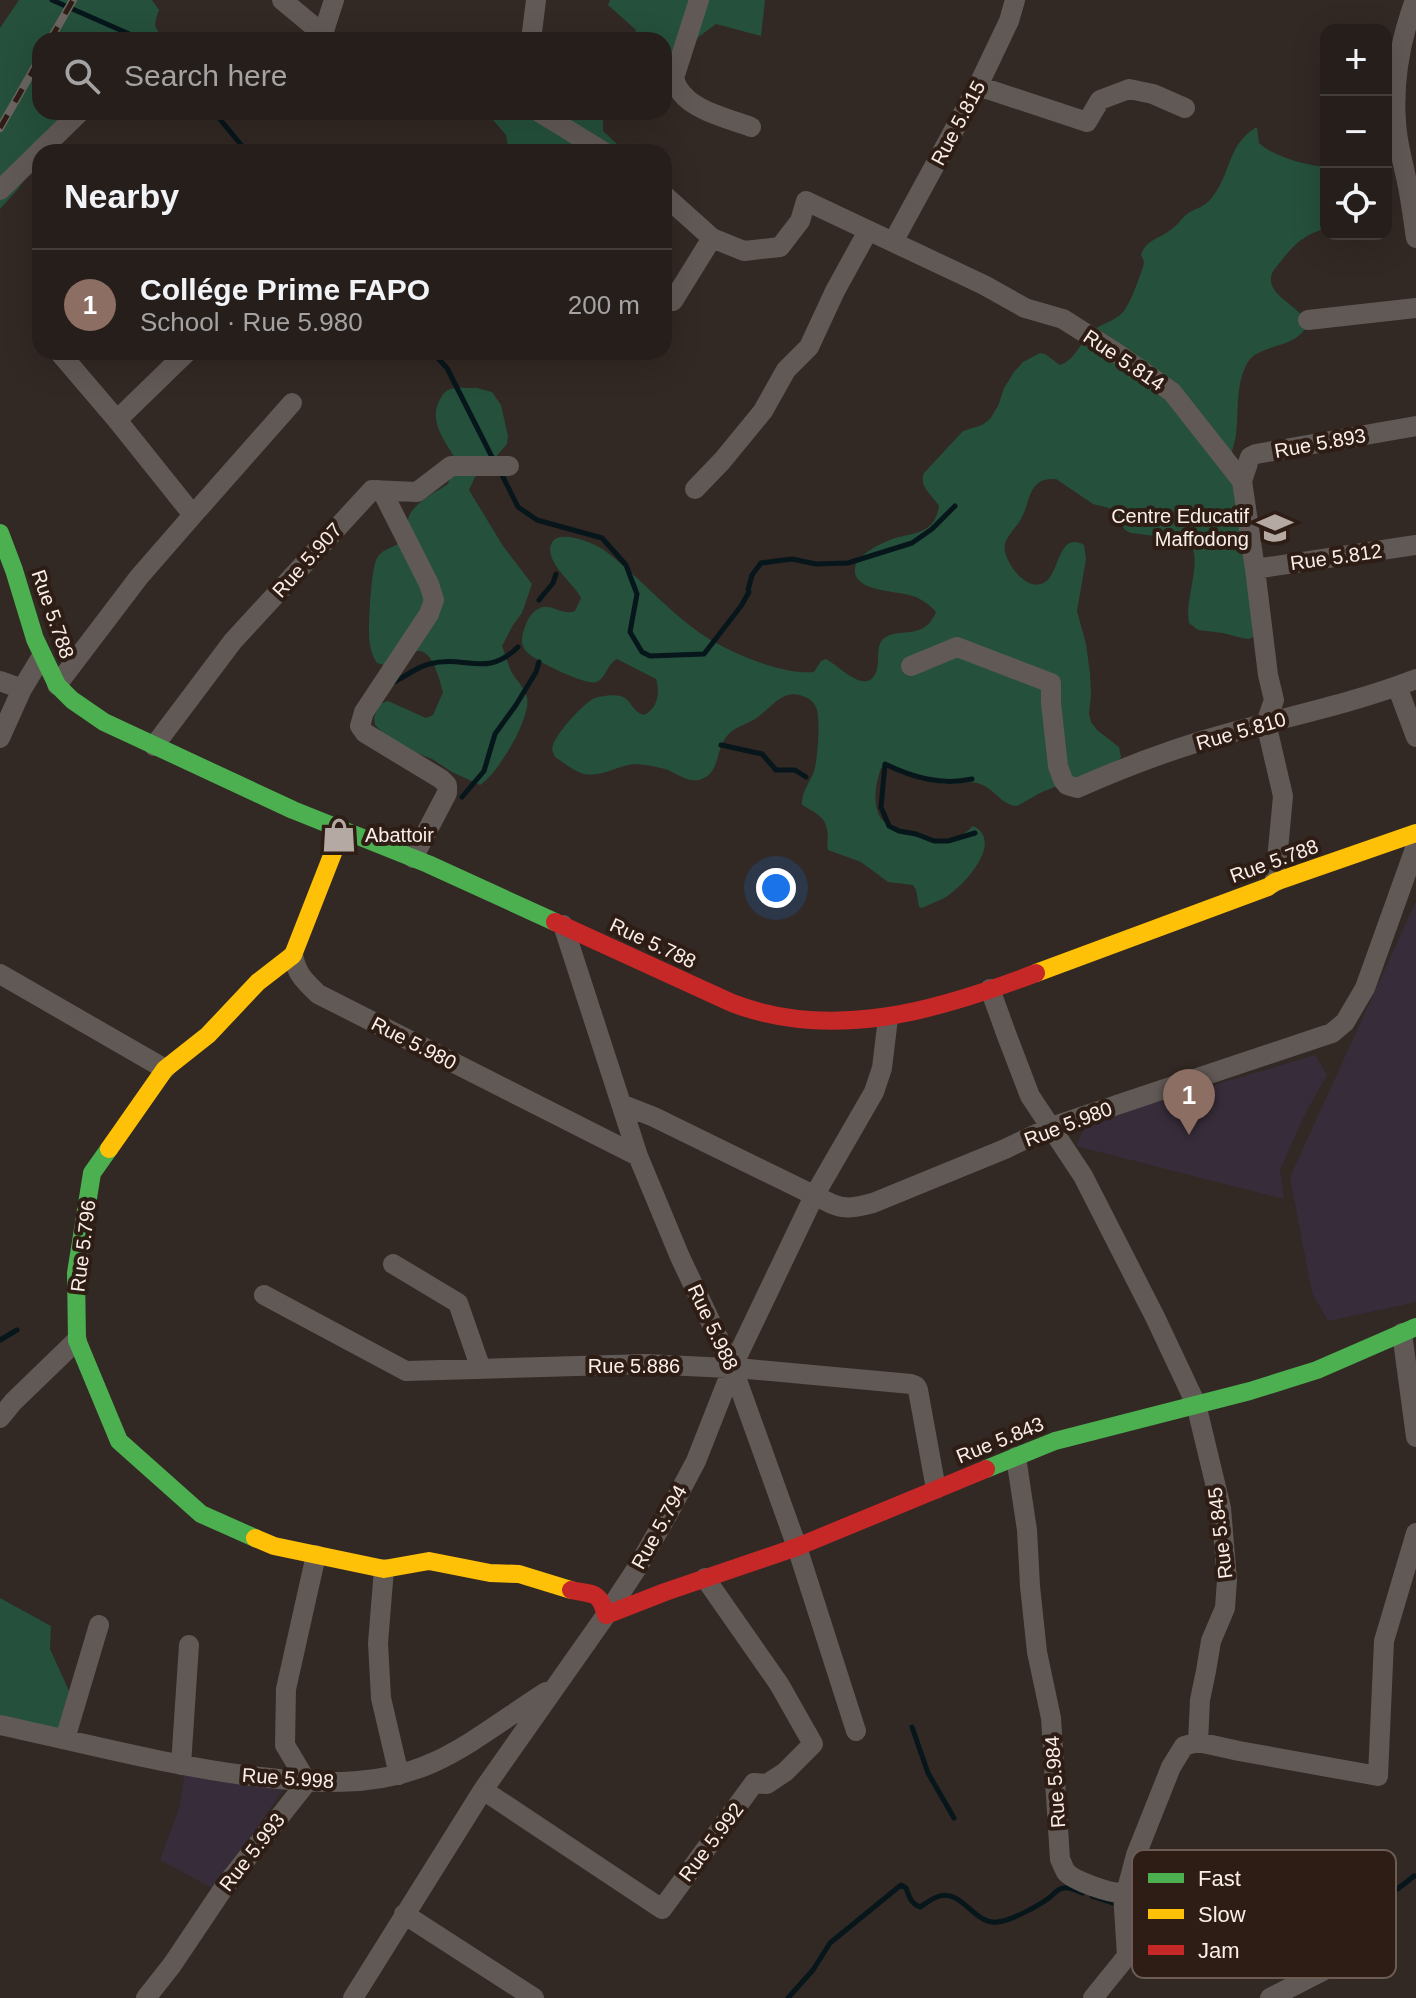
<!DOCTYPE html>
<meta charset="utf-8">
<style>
body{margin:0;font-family:Arial,sans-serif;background:#322b28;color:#f1f3f6}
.controls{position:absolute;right:24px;top:24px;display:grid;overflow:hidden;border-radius:16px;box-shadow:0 8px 32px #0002}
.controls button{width:72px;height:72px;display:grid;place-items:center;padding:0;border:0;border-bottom:2px solid #423c3a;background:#261e1b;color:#f1f3f6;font:40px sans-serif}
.you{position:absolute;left:776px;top:888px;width:28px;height:28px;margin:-20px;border:6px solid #fff;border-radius:50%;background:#1a73e8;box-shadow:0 0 0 12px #1a73e833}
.badge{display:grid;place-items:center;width:52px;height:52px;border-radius:50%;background:#bca0f2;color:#fff;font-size:26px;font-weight:700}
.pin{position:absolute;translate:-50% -66px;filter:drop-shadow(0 2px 4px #0008)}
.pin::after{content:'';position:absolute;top:42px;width:28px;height:24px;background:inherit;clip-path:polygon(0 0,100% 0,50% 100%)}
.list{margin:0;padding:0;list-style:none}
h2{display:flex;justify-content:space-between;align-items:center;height:104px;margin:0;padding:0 32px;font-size:34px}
h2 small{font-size:26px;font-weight:400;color:#a4a2a3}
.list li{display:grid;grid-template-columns:52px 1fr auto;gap:24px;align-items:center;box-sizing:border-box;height:112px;padding:0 32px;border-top:2px solid #423c3a}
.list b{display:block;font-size:30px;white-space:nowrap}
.list p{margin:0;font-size:26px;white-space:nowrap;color:#a4a2a3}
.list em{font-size:26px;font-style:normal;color:#a4a2a3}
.icon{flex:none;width:44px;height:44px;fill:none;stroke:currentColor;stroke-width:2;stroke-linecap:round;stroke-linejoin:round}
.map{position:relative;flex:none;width:1416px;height:1998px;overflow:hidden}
.search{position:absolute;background:#261e1b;box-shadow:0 8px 32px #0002;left:32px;top:32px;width:640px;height:88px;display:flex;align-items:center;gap:20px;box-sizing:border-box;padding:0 28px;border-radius:24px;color:#a4a2a3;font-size:30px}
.panel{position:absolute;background:#261e1b;box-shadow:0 8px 32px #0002;left:32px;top:144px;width:640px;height:216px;border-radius:24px}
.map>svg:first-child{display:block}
.industrial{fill:#372d3a}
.green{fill:#25503b}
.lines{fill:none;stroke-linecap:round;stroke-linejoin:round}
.stream{stroke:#06161a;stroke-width:5}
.street{stroke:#615956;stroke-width:20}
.fast{stroke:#4caf50;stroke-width:18}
.slow{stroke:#ffc107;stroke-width:18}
.jam{stroke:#c62828;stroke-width:18}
.rail-casing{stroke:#6b6460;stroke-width:8}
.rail{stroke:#2e1d14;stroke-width:5;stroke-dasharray:15;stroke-linecap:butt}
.labels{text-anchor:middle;stroke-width:8;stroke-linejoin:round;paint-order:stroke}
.street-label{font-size:20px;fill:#fbeee8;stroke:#2e1d14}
.poi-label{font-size:20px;fill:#fbeee8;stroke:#2e1d14;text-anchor:end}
.key{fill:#2e1d14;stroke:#6c5c54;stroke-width:2}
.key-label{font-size:22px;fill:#fbeee8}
</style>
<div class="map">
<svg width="1416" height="1998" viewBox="0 0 1416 1998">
<rect width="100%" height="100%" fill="#322824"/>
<path class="industrial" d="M 1416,901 L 1416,1302 L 1328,1321 L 1312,1293 L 1290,1177 Z
M 1315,1055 L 1327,1075 L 1305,1114 L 1280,1170 L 1284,1199 L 1076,1146 L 1087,1123 Z
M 185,1772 L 283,1790 L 214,1889 L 160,1860 L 179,1808 Z"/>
<path class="green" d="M 19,0 L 152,0 L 159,10 C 153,27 153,28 168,40 L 40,40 L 40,112 L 75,112 L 18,189 L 0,209 L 0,28 Z
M 610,0 L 765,0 L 761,36 L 716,24 L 681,50 L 667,95 L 664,94 L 664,40 L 633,40 L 636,30 L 608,5 Z
M 486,112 L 603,112 L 603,131 L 626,152 L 509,152 L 506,135 Z
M 1255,128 L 1257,128 L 1259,143 C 1272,156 1308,166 1326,167 L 1326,228 C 1306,235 1299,240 1285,256 C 1281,262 1272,270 1271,277 C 1269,295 1294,304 1302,316 C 1304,319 1305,326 1305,329 C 1292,349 1259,344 1248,362 C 1235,384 1239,411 1236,435 C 1235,443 1231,450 1232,459 C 1234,484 1242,508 1245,532 C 1248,567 1250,602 1253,637 L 1249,639 L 1242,638 L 1223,633 L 1198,630 L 1189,623 C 1184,600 1202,564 1191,544 L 1171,538 L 1131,533 L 1125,530 L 1117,516 L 1109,508 L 1093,504 L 1056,479 C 1028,477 1031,500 1022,517 C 1018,526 1007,535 1005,544 C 1002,557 1019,581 1032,584 C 1063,592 1052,528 1084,545 L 1086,559 L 1077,611 L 1086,644 L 1090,673 L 1091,694 L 1089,714 L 1091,722 L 1097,730 L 1119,747 L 1121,757 L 1118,762 L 1042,792 L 1017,806 C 1001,805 995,789 980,784 C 970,780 960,784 949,784 C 929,784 907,773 888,767 L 881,768 C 876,783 872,802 880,817 C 887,830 931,843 945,841 C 956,839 965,834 973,826 C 1005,841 964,886 946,897 C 939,901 930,904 922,908 L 919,907 L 916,890 L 913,885 L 888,882 L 861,862 L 828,850 C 826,843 829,837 827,829 C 825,816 812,811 802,805 C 801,793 810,782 814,771 C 818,758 820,723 817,710 C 815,704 811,699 805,697 C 784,687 773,706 758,717 C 749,724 735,726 727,736 C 715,749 721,774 699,780 C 688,782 679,775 670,771 C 665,768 659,768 652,766 C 646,765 641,764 634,764 C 617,766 598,779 581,773 C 572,770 563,762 555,757 C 553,751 551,751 553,745 C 556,734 584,702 595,698 C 601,696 614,694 620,696 C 631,698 632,712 644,715 C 658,708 660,693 656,679 L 617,659 C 607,664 606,678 597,682 C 586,686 532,660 525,650 C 520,642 522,635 525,627 C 527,620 532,611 540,608 C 551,603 562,616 575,611 L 581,598 C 575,584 540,559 553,541 C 561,530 594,543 604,550 C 640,577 668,612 706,637 C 733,654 783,675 814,672 L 821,661 L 826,659 C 836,664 858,687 870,680 C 884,671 873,649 883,639 C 898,626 924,642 936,612 C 931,606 924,601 916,597 C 900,590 852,593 855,568 C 857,553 887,540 899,537 C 920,532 935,531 939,506 C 932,495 918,486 924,473 L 963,431 L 982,425 L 990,419 L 998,406 L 1004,388 L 1014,372 L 1023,362 L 1040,353 L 1045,354 L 1060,365 C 1077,359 1081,339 1095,329 C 1105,322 1119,320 1126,308 C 1133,296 1138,281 1143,267 L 1144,262 L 1141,255 C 1146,240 1158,239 1169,231 C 1176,227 1181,219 1187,214 C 1194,209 1203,207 1209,201 C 1232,176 1225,148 1255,128 Z
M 477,388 L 492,392 L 501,405 L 508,436 L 507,444 L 487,467 L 475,477 L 469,490 L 503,546 L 532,584 L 522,613 L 513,625 L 502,646 C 506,655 508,667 514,676 C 519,683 524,688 527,697 C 532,717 497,775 480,785 L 452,772 L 432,759 L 396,745 L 375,725 L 374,717 L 380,704 L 388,701 L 426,718 L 433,715 L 443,692 C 439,679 432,645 414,652 C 406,655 398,662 391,667 L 377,663 C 371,655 369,643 369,633 C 369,618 371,569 377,558 C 382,548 396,548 403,540 C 409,534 406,524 409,516 C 415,502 436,492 448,484 L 455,458 C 445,441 430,423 438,404 C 441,397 443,392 450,389 C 458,387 468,388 477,388 Z
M 0,1598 L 51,1626 L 50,1649 L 70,1693 L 59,1729 L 0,1716 Z"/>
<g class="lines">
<path class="stream" d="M 52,0 L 143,40
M 214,112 L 247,152
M 432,352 L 447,368 L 494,461
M 501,473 L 518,507 L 537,520 L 602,538 L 626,565 L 637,594 L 630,632 L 642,652 L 650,656 L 704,654 L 741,606 L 749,592 L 748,590 L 752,575 L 761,563 L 792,559 L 816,564 L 848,563 L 912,543 L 932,529 L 955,506
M 539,600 L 553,583 L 556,574
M 390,684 C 404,678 414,668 429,664 C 466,654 485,679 518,647
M 721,745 L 762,754 L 776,770 L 795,770 L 806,777
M 972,779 C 941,786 912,777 885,764 L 881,807 L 889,826 L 899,831 L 916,834 L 934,841 L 948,841 L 975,833
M 462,797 L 484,771 L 495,734 L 516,705 L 536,672 L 539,662
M 0,1340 L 17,1330
M 912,1727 L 928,1773 L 954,1818
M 1092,1896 L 1117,1904
M 1130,1907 L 1156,1908 L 1163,1906 L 1194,1878 L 1234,1858 L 1259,1869 L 1276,1872 C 1278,1877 1281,1885 1285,1888 C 1299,1899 1349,1909 1365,1905 C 1382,1900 1400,1888 1414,1876
M 788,1998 L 813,1970 L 830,1943 L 901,1885 L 906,1888 C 909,1896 911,1904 920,1907 C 925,1904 931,1899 937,1897 C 961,1887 974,1925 997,1922 C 1011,1921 1038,1906 1049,1898 C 1054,1894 1058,1888 1064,1888 C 1070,1887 1077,1891 1083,1893"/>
<path class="street" d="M 282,0 L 323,34 L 334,0
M 699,0 L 674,78 C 681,109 725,117 751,127
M 1415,0 C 1401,38 1393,81 1396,122 C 1397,143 1403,162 1407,182 C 1411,200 1413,219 1416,238
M 531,40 L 536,0
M 978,86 L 1087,122 L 1100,100 L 1129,89 L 1153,94 L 1185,108
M 539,112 L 604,152
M 0,190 L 80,112
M 664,195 L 712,238 L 673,301
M 712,238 L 744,251 L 780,247 L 800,221 L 806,201 L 984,285 L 1025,308 L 1063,319 L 1115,352 L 1172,392 L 1242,481 L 1255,569 L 1268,675 L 1274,700 L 1266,723 L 1283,796 L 1275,882
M 893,242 L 978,86 L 1009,21 L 1015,0
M 1308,320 L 1416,308
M 117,420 L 187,352
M 1242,481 L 1250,457 L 1256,454 L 1416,426
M 695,489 L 722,461 L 763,411 L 786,370 L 809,347 L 835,291 L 868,231
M 378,490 L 384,495 L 429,584 L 434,600 L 429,614 L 364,712 L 360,726 L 365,733 L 441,779 L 447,785 L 447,793 L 413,858
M 193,515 L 292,403
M 1255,569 L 1416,545
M 911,666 L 957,647 L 1051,683 L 1051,703 L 1058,766 L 1063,780 L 1067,785 L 1077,788 C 1127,766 1180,746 1233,732 C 1294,715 1357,702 1416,679
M 0,681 L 22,689
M 57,685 L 139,577 L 193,515 L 117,420 L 59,352
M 1397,686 L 1416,737
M 0,738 L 22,689 L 42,656
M 154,746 L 233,641 L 372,490 L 417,492 L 451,466 L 509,466
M 563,925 L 638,1156 L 680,1257 L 733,1369 L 797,1547 L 856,1731
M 293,955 C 297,975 304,980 318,994 L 638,1156
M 0,974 L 165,1069
M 990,989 L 1007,1036 L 1030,1096 L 1083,1176 L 1155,1317 L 1196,1404 L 1221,1508 L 1227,1580 L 1225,1608 L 1211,1641 L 1206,1671 L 1200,1700 L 1198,1742 L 1239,1751 L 1378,1776 L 1384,1641 L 1416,1533
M 621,1104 L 654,1117 L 832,1204 C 846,1210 858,1207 873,1203 L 1005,1149 L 1051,1127 L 1332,1033 L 1345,1022 L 1365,988 L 1416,846
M 393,1264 L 458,1303 L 481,1369
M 264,1295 L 406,1371 L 646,1364 L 748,1369 L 911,1384 L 916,1386 L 918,1390 L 936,1489
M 1402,1333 L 1416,1437
M 0,1418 L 13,1402 L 77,1340
M 1016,1457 L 1027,1530 L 1030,1586 L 1037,1652 L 1051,1718 L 1060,1859 C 1062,1863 1064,1869 1066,1872 C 1074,1881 1111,1894 1123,1893 L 1127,1889 L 1136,1855 L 1171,1767 L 1184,1746 L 1198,1742
M 384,1569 L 378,1643 L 381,1698 L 399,1775
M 0,1725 C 84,1743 166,1765 251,1776 C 312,1783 374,1789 432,1763 C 469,1747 511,1714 546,1692
M 65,1739 L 99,1625
M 181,1765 L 189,1645
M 483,1790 L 662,1909 L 754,1783 L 767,1784 L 785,1772 L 813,1744 L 779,1684 L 705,1578
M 404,1914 L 534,1998
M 146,1998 L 172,1965 L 225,1886 L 307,1782 L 285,1745 L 286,1689 L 316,1555
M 353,1998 L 483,1790 L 606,1615 L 637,1568 L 669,1512 L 696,1461 L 737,1357 L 814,1196 L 874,1092 L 882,1068 L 888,1018
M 1093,1998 L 1127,1956 L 1123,1893
M 1270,1998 L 1342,1961 L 1347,1941"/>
<path class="fast" d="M 0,533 L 14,570 L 35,639 L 57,685 L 72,700 L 104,722 L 293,810 L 428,864 L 555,922
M 109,1149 L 92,1173 L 76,1273 L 77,1340 L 119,1441 L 201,1514 L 255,1538
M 986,1469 L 1055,1441 L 1250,1391 L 1317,1370 L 1416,1327"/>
<path class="slow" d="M 1036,973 L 1268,887 L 1275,882 L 1416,833
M 109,1149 L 165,1069 L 208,1035 L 258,982 L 293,955 L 342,830
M 255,1538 L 274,1546 L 384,1569 L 429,1561 L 490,1573 L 519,1574 L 571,1590"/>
<path class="jam" d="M 555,922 L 732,1003 C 833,1042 940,1010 1036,973
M 571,1590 C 593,1595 599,1590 606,1615 L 665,1592 L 797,1547 L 986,1469"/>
<g class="rail-casing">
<path id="rail" d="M 50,40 L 73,0
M 0,128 L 40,58"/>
</g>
<use href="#rail" class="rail"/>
</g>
<defs>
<g id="school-bare" transform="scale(2.76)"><path d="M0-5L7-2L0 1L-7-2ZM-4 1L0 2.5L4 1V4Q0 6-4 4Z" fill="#b5a9a3" stroke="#2e1d14" stroke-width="2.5" paint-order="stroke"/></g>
<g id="shop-bare" transform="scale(2.76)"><path d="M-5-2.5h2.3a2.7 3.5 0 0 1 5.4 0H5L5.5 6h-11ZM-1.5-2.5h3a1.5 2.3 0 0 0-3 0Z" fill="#b5a9a3" stroke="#2e1d14" stroke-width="2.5" paint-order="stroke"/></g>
</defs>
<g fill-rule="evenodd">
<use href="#school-bare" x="1275" y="528"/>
<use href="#shop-bare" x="339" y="835"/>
</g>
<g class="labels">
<g class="street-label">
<text transform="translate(958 123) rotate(-62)" y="7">Rue 5.815</text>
<text transform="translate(1124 360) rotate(34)" y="7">Rue 5.814</text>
<text transform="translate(1320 443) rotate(-10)" y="7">Rue 5.893</text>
<text transform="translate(1336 557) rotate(-8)" y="7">Rue 5.812</text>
<text transform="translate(307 560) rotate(-48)" y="7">Rue 5.907</text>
<text transform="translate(53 614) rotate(71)" y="7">Rue 5.788</text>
<text transform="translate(1241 731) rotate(-16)" y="7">Rue 5.810</text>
<text transform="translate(1274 861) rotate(-20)" y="7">Rue 5.788</text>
<text transform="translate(653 943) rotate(25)" y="7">Rue 5.788</text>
<text transform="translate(414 1043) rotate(27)" y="7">Rue 5.980</text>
<text transform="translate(1068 1124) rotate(-21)" y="7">Rue 5.980</text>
<text transform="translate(83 1246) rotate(-83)" y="7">Rue 5.796</text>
<text transform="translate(713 1327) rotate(65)" y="7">Rue 5.988</text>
<text x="634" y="1373">Rue 5.886</text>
<text transform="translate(1000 1440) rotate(-22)" y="7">Rue 5.843</text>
<text transform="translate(659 1527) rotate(-61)" y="7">Rue 5.794</text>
<text transform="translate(1220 1533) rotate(-97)" y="7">Rue 5.845</text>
<text transform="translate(288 1778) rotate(4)" y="7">Rue 5.998</text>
<text transform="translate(1055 1782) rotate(-94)" y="7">Rue 5.984</text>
<text transform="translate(711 1842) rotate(-53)" y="7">Rue 5.992</text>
<text transform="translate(252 1852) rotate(-52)" y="7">Rue 5.993</text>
</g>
<g class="poi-label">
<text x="1249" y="523">Centre Educatif<tspan x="1249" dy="23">Maffodong</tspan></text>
<text x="365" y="842" text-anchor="start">Abattoir</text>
</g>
</g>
<rect x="1132" y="1850" width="264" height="128" rx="12" class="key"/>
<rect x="1148" y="1873" width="36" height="10" fill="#4caf50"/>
<rect x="1148" y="1909" width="36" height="10" fill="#ffc107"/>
<rect x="1148" y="1945" width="36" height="10" fill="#c62828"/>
<g class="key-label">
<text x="1198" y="1886">Fast</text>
<text x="1198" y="1922">Slow</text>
<text x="1198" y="1958">Jam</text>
</g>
</svg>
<div class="controls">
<button>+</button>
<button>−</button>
<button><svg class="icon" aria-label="locate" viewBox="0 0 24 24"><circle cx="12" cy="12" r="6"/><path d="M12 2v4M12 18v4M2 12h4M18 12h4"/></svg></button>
</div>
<div class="you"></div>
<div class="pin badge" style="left:1189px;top:1135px;background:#8d6e63">1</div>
<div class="search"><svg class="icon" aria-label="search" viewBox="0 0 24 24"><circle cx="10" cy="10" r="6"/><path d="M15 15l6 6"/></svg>Search here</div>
<section class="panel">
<h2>Nearby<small></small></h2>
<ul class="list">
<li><span class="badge" style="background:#8d6e63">1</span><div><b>Collége Prime FAPO</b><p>School · Rue 5.980</p></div><em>200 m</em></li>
</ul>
</section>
</div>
